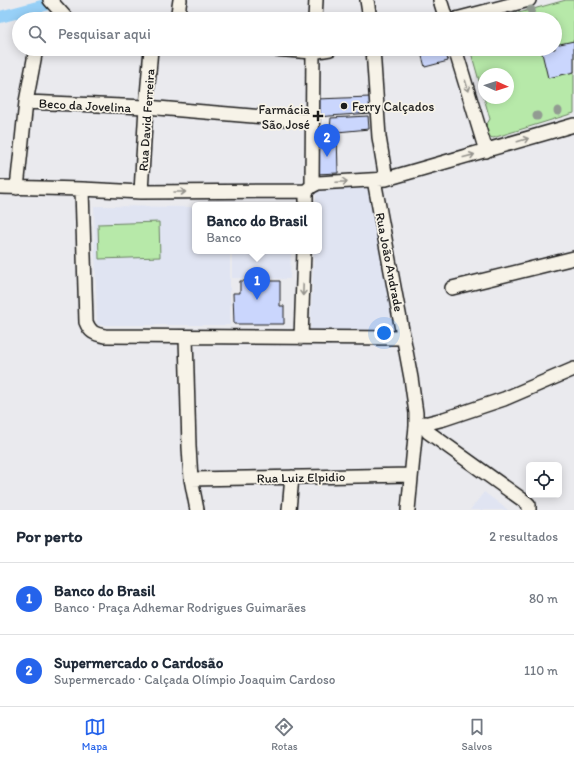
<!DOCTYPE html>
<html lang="pt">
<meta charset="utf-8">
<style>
body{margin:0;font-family:Itim,sans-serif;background:#f2f2f3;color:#1f2937}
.controls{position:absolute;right:12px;bottom:12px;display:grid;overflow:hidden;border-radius:6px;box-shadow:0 2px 10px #0003}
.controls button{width:36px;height:36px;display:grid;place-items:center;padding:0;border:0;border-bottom:1px solid #e0e1e3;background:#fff;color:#1f2937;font:20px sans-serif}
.compass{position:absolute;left:478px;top:68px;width:36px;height:36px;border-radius:50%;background:#fff;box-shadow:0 2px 10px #0003;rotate:93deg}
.you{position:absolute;left:384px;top:333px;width:14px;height:14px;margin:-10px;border:3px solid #fff;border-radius:50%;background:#1a73e8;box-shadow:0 0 0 6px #1a73e833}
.badge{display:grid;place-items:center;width:26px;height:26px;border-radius:50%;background:#2563eb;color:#fff;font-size:13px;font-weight:700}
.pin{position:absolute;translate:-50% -33px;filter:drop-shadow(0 1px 2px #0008)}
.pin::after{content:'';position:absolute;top:21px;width:14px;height:12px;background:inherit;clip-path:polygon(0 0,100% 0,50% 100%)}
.popup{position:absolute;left:192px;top:202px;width:130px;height:52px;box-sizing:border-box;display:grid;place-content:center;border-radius:6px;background:#fff;filter:drop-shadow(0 1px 3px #0005);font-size:13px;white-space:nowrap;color:#747a83}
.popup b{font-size:15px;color:#1f2937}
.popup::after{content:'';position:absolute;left:50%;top:100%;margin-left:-8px;border:8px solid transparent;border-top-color:#fff}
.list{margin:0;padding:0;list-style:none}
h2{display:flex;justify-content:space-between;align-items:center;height:52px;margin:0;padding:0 16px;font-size:17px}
h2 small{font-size:13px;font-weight:400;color:#747a83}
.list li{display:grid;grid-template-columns:26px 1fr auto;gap:12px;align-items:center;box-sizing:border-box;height:72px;padding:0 16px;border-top:1px solid #e0e1e3}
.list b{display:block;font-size:15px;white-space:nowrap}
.list p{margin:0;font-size:13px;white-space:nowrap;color:#747a83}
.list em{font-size:13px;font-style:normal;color:#747a83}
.icon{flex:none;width:22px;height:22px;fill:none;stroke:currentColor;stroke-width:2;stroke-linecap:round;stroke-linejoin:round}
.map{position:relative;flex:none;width:574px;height:510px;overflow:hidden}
.search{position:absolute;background:#fff;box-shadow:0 2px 10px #0003;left:12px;right:12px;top:12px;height:44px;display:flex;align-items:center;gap:10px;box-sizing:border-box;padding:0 14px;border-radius:22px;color:#747a83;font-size:15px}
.sheet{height:196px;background:#fff}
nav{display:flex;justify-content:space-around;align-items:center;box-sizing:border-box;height:56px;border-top:1px solid #e0e1e3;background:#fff;font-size:11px;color:#747a83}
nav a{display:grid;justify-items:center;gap:2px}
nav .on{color:#2563eb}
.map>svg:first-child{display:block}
.built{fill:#e0e4f2}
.green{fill:#b7e9a9;stroke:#6a8262;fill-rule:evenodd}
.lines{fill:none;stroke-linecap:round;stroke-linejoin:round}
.canal{stroke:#97d0f7;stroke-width:12}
.building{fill:#cad6fd;stroke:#1c1c1c}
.minor-casing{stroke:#1c1c1c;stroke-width:16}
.minor{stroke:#f7f3e8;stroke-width:13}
.tree{fill:#929b92}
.oneway{stroke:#94928c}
.poi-dot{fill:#1c1c1c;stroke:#f7f3e8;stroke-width:1.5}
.labels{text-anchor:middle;stroke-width:3.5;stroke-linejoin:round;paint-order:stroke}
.street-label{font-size:13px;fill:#1c1c1c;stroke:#f7f3e8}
.poi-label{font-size:13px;fill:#1c1c1c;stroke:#f7f3e8;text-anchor:start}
</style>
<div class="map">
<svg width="574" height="510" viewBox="0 0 574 510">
<rect width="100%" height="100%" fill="#eaeaee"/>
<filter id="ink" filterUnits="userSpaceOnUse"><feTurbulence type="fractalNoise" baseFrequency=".025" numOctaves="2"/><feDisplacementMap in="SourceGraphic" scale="8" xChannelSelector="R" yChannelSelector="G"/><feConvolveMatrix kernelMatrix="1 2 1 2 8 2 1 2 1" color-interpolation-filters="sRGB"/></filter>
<g filter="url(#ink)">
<path class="built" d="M 372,188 L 399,332 L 310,336 L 314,251 L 319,251 L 319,205 L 316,205 L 316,191 Z
M 94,206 L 195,207 L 195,251 L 230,251 L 230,325 L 97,325 Z
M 232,251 L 291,251 L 290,279 L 232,278 Z
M 484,492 L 508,510 L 470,510 Z"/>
<path class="green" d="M 566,0 L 574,0 L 574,113 L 493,138 C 487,136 486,133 485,127 L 490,119 L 470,49 L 555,49 L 555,19 L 497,19 ZM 484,74 L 508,74 L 508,98 L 484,98 Z
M 159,222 L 160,257 L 99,259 L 98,224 Z"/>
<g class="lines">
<path class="canal" d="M 0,17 L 45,5"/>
</g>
<path class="building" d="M 574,41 L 574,72 L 548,78 L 541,49 L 555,49 L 555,45 Z
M 420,49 L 445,49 L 448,61 L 425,67 Z
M 370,97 L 371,113 L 316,117 L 317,99 Z
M 368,116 L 369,129 L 337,132 L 338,173 L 316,174 L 316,140 L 329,140 L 331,118 Z
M 240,281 L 280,281 L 280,306 L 284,306 L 284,324 L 234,324 L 233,293 L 240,293 Z"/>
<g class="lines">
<g class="minor-casing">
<path id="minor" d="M 50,0 L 67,19
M 367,0 L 370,19
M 440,0 L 446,19
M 177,19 L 180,0
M 315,19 L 316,0
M 456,19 L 529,0
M 274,49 L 312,52 L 330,49
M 373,49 L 379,137 L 386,179
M 455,49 L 486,151
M 26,102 L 146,107 L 312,121
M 374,180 L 411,378 L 416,413 L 416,426 L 408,510
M 312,186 L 313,49
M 0,187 L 82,189 L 141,192 L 306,191
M 17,188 L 26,102 L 36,49
M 82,189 L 86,322 C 90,332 94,334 105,336 L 404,338
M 306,191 L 312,186 L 318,183 L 386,179 L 574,125
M 141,192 L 146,107 L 151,49
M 306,205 L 306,191
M 452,288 L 574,258
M 186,337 L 189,447 L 191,479 L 197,510
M 301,338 L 304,251
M 425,423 L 428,432 L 527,503 L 529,505 L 529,510
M 416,426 L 444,419 L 504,399 L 574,369
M 191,479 L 411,475
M 289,510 L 292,477"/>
</g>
<use href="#minor" class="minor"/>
</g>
<g class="tree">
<circle cx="531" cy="10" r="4.5"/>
<circle cx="558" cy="111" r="4.5"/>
<circle cx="537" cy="116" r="4.5"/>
</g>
<defs><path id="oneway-shaft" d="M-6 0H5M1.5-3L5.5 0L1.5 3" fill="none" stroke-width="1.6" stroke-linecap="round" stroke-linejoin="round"/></defs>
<g class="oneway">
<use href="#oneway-shaft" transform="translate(467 86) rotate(73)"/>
<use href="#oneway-shaft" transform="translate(523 140) rotate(-17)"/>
<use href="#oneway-shaft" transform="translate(469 156) rotate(-15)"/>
<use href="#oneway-shaft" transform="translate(342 182) rotate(-3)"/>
<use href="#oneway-shaft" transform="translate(180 192)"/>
<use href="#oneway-shaft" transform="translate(303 290) rotate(92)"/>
</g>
</g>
<g class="poi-dot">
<circle cx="344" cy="106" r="4"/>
<path d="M316 110h4v4h4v4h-4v4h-4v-4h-4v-4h4z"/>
</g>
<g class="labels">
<g class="street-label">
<text transform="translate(85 105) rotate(3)" y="5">Beco da Jovelina</text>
<text transform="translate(146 120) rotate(-86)" y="5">Rua David Ferreira</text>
<text transform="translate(390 262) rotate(79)" y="5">Rua João Andrade</text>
<text transform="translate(301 477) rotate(-1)" y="5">Rua Luiz Elpidio</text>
</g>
<g class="poi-label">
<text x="352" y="111">Ferry Calçados</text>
<text x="310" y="114" text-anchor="end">Farmácia<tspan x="310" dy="15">São José</tspan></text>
</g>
</g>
</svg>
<div class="controls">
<button><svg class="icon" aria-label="locate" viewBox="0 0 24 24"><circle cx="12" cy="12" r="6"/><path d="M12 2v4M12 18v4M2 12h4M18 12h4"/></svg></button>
</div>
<svg class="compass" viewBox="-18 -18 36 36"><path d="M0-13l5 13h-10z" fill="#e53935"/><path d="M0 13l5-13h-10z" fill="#747a83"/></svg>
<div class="you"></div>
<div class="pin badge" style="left:257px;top:300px">1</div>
<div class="popup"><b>Banco do Brasil</b>Banco</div>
<div class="pin badge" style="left:327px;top:157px">2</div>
<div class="search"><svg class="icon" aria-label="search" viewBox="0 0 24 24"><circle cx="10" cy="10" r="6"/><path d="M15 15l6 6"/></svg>Pesquisar aqui</div>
</div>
<section class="sheet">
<h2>Por perto<small>2 resultados</small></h2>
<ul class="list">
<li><span class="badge">1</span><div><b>Banco do Brasil</b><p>Banco · Praça Adhemar Rodrigues Guimarães</p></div><em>80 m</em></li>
<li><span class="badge">2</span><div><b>Supermercado o Cardosão</b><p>Supermercado · Calçada Olímpio Joaquim Cardoso</p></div><em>110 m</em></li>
</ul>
</section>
<nav>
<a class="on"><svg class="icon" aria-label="map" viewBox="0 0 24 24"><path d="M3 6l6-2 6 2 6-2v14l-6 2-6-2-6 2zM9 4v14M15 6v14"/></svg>Mapa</a>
<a><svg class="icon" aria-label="directions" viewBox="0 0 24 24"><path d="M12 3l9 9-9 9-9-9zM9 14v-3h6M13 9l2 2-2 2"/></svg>Rotas</a>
<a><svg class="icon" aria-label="saved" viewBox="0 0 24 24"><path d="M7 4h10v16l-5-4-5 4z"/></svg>Salvos</a>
</nav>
